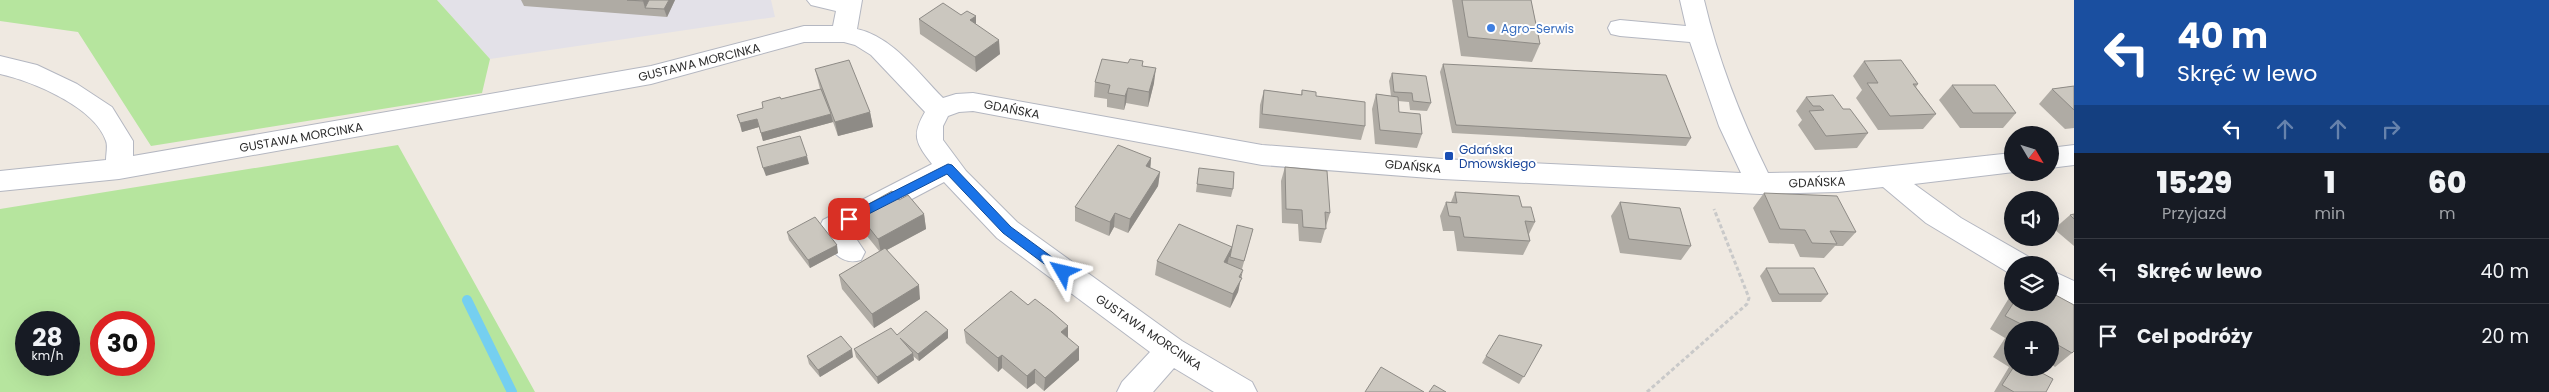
<!DOCTYPE html>
<html lang="pl">
<head>
<meta charset="utf-8">
<style>
  :root { --surface:#171b24; --page:#20242c; --text:#f1f3f6; --muted:#9ea1a6; --line:#363941 }
  body { margin:0; font-family:Poppins,sans-serif; background:var(--page); color:var(--text); height:100vh; display:flex; flex-direction:column; font-size:19px; white-space:nowrap }
  * { box-sizing:border-box; margin:0 }
  p { font-size:16px; color:var(--muted) }
  .icon { flex:none; width:28px; height:28px; fill:none; stroke:currentColor; stroke-width:2; stroke-linecap:round; stroke-linejoin:round }
  .map { position:relative; flex:1; overflow:hidden }
  .details { display:flex; flex-direction:column; background:var(--surface); width:475px }
  .details>* { flex:none }
  .guide { background:#1a4fa0; color:#fff; overflow:hidden }
  .needle { width:32px; rotate:128deg }
  .tools { position:absolute; left:2004px; top:126px; display:grid; gap:10px }
  .tools a { display:grid; place-items:center; width:55px; height:55px; border-radius:50%; background:var(--surface); box-shadow:0 5px 20px #0002; font-size:25px }
  .speed { position:absolute; left:15px; top:311px; display:flex; gap:10px; font-size:25px; font-weight:700; text-align:center }
  .speed>* { display:grid; place-content:center; width:65px; height:65px; border-radius:50%; background:var(--surface); box-shadow:0 5px 20px #0002; line-height:1 }
  .speed small { font-size:12px; font-weight:400 }
  .speed .limit { border:8px solid #d22; background:#fff; color:#111 }
  .pin { position:absolute; display:grid; place-items:center; width:42px; height:42px; color:#fff; margin:-21px; border-radius:10px; box-shadow:0 2px 8px #0006 }
  .me { position:absolute; width:55px; margin:-28px; rotate:307deg; stroke-linejoin:round; filter:drop-shadow(0 0 4px #0008) }
  .turn { display:flex; align-items:center; gap:18px; height:105px; padding:0 20px; font-size:22px }
  .turn .icon { width:65px; height:65px; stroke-width:2.5 }
  .turn b { display:block; font-size:35px; line-height:42px }
  .lanes { display:flex; align-items:center; height:48px; padding:0 20px; background:#0003; justify-content:center; gap:25px; direction:ltr }
  .lanes .off { opacity:.35 }
  .eta { display:flex; justify-content:space-evenly; align-items:center; height:85px; text-align:center }
  .eta b { font-size:30px; font-weight:800; line-height:35px }
  ul { padding:0; list-style:none }
  li { display:flex; align-items:center; gap:15px; height:65px; padding:0 20px; border-top:1px solid var(--line) }
  li div { flex:1 }
  li b { display:block; font-size:19px }
  li em { font-style:normal }
  main { display:flex; flex:1; min-height:0 }
  .map>svg:first-child { display:block }
  .industrial { fill:#e3e1e8 }
  .green { fill:#b6e59e; fill-rule:evenodd }
  .lines { fill:none; stroke-linecap:round; stroke-linejoin:round }
  .stream { stroke:#75cff0; stroke-width:10 }
  .minor-casing { stroke:#b4b7c1; stroke-width:2 }
  .path { stroke:#c9c9c9; stroke-width:3; stroke-dasharray:4 2.5; stroke-linecap:butt }
  .minor { fill:#fff; fill-rule:evenodd }
  .wall { fill:#afaba4 }
  .shaded-wall { fill:#8e8b86 }
  .building { fill:#cbc7bf; stroke:#8e8b86 }
  .route { fill:#1a73e8; stroke:#114b97 }
  .shop-dot { fill:#3f7fe0; stroke:#fff; stroke-width:2 }
  .transit-dot { fill:#1a4fb4; stroke:#fff; stroke-width:2 }
  .labels { text-anchor:middle; dominant-baseline:central; stroke-width:4; stroke-linejoin:round; paint-order:stroke }
  .shop-label { font-size:12px; fill:#366cbe; stroke:#fff; text-anchor:start }
  .street-label { font-size:12px; fill:#2e2e2e; stroke:#fff }
  .transit-label { font-size:12px; fill:#164399; stroke:#fff; text-anchor:start }
</style>
</head>
<body>
<main>
<div class="map">
<svg width="2074" height="392" viewBox="0 0 2074 392">
  <rect width="100%" height="100%" fill="#efe9e1"/>
  <path class="industrial" d="M 437,0 L 771,0 L 775,17 L 490,59 Z"/>
  <g class="green">
    <path d="M 0,0 L 437,0 L 490,59 L 482,93 L 151,146 L 78,32 L 0,21 Z"/>
    <path d="M 398,145 L 535,392 L 0,392 L 0,209 ZM 26,322 L 69,322 L 69,365 L 26,365 ZM 101,322 L 144,322 L 144,365 L 101,365 Z"/>
  </g>
  <g class="lines">
    <path class="stream" d="M 467,300 L 512,392"/>
    <g class="minor-casing">
      <g id="minor">
        <path d="M 807,0 L 862,0 L 857,29 C 893,37 918,73 943,98 L 956,94 L 973,93 L 1262,145 L 1442,159 L 1741,173 L 1719,126 L 1690,42 L 1620,36 L 1611,34 L 1608,28 L 1611,22 L 1620,20 L 1686,26 L 1680,0 L 1704,0 C 1718,60 1741,118 1768,173 L 1838,172 L 2012,153 L 2014,172 L 1914,184 L 1961,218 L 2029,257 L 2033,265 L 2012,265 L 2012,274 L 2009,273 L 1926,223 L 1883,187 L 1838,192 L 1760,194 L 1442,179 L 1262,165 L 973,111 L 959,112 L 948,116 L 943,126 L 943,140 L 966,171 L 1017,222 L 1182,341 L 1252,382 L 1257,392 L 1214,392 L 1174,368 L 1153,392 L 1117,392 L 1122,382 L 1150,352 L 997,238 L 944,182 L 851,231 L 865,252 L 861,260 C 839,267 828,246 819,228 L 823,220 L 932,164 C 916,143 911,136 925,112 L 871,55 L 855,45 L 844,42 L 804,42 L 651,84 L 119,179 L 0,191 L 0,171 L 106,160 C 106,154 108,146 106,141 C 95,107 32,81 0,74 L 0,56 L 37,65 L 77,84 L 112,107 L 133,141 L 133,156 L 651,66 L 804,26 L 833,26 L 836,11 L 811,5 Z"/>
        <path d="M 2074,145 L 2074,165 L 2050,168 L 2050,148 Z"/>
        <path d="M 2050,270 L 2074,281 L 2074,308 L 2050,297 Z"/>
      </g>
    </g>
    <path class="path" d="M 1647,392 L 1747,304 L 1749,298 L 1714,209"/>
    <use href="#minor" class="minor"/>
  </g>
  <g class="wall">
    <path d="M 521,0 L 675,0 L 667,17 L 524,6 Z"/>
    <path d="M 1452,0 L 1531,0 L 1540,44 L 1532,62 L 1461,56 Z"/>
    <path d="M 961,15 L 976,16 L 976,25 L 1000,54 L 976,72 L 920,34 L 919,19 Z"/>
    <path d="M 1143,61 L 1142,66 L 1154,83 L 1148,107 L 1126,103 L 1124,110 L 1107,107 L 1107,99 L 1094,97 L 1095,82 L 1128,63 Z"/>
    <path d="M 1864,61 L 1918,84 L 1916,87 L 1936,114 L 1923,129 L 1878,130 L 1856,98 L 1862,90 L 1853,76 Z"/>
    <path d="M 1443,64 L 1691,138 L 1686,146 L 1452,133 L 1440,72 Z"/>
    <path d="M 815,69 L 870,112 L 873,127 L 838,136 L 833,122 L 763,141 L 759,127 L 742,132 L 737,115 L 763,108 L 781,99 L 820,89 Z"/>
    <path d="M 1392,73 L 1431,103 L 1427,111 L 1410,110 L 1409,102 L 1398,101 L 1399,112 L 1422,134 L 1417,148 L 1375,144 L 1372,109 L 1376,94 L 1391,96 L 1389,81 Z"/>
    <path d="M 1952,85 L 2016,113 L 2003,128 L 1960,128 L 1939,100 Z"/>
    <path d="M 2074,86 L 2074,128 L 2065,129 L 2039,104 L 2052,89 Z"/>
    <path d="M 1264,90 L 1301,95 L 1302,90 L 1316,96 L 1365,126 L 1361,140 L 1259,128 L 1260,105 Z"/>
    <path d="M 1806,97 L 1843,109 L 1868,133 L 1857,148 L 1815,150 L 1798,125 L 1802,120 L 1796,111 Z"/>
    <path d="M 1151,158 L 1150,168 L 1160,172 L 1158,186 L 1128,233 L 1114,227 L 1109,236 L 1075,221 L 1075,207 Z"/>
    <path d="M 1285,167 L 1330,213 L 1321,243 L 1299,241 L 1298,224 L 1282,223 L 1281,181 Z"/>
    <path d="M 1199,168 L 1233,189 L 1231,197 L 1196,192 Z"/>
    <path d="M 1455,192 L 1522,207 L 1535,222 L 1529,234 L 1530,241 L 1523,255 L 1457,251 L 1454,231 L 1443,231 L 1440,216 L 1446,202 L 1451,202 Z"/>
    <path d="M 1764,193 L 1856,232 L 1843,246 L 1835,246 L 1824,258 L 1800,257 L 1794,244 L 1769,243 L 1753,208 Z"/>
    <path d="M 899,200 L 924,214 L 926,229 L 887,250 L 920,299 L 874,328 L 842,289 L 839,275 L 880,252 L 858,225 L 856,211 Z"/>
    <path d="M 1620,202 L 1691,246 L 1681,260 L 1620,253 L 1611,216 Z"/>
    <path d="M 2074,214 L 2074,246 L 2054,229 L 2070,215 Z"/>
    <path d="M 1253,229 L 1242,269 L 1238,292 L 1230,308 L 1155,275 L 1157,261 L 1232,247 Z"/>
    <path d="M 787,232 L 838,253 L 810,268 L 789,240 Z"/>
    <path d="M 1766,268 L 1828,294 L 1821,302 L 1772,302 L 1760,276 Z"/>
    <path d="M 2012,293 L 2012,302 L 2050,302 L 2072,353 L 2055,367 L 2050,363 L 2050,330 L 2012,330 L 2012,368 L 2044,368 L 2039,371 L 2046,392 L 1994,392 L 2009,367 L 1993,357 L 2005,338 L 1990,329 Z"/>
    <path d="M 964,330 L 1068,338 L 1079,360 L 1044,391 L 1035,383 L 1027,389 L 1002,368 L 998,372 L 966,343 Z"/>
    <path d="M 897,335 L 948,338 L 919,361 L 913,356 L 914,360 L 878,384 L 856,357 L 854,349 Z"/>
    <path d="M 1542,345 L 1519,384 L 1482,363 L 1486,356 Z"/>
    <path d="M 807,356 L 853,357 L 820,377 L 809,364 Z"/>
  </g>
  <g class="shaded-wall">
    <path d="M 643,0 L 656,0 L 645,8 L 643,1 Z"/>
    <path d="M 669,0 L 675,0 L 667,17 L 664,9 Z"/>
    <path d="M 976,16 L 976,31 L 970,20 Z"/>
    <path d="M 999,40 L 1000,54 L 976,72 L 975,57 Z"/>
    <path d="M 1156,68 L 1154,83 L 1148,107 L 1149,92 Z"/>
    <path d="M 1128,88 L 1126,103 L 1124,110 L 1125,96 Z"/>
    <path d="M 870,112 L 873,127 L 838,136 L 835,122 Z"/>
    <path d="M 831,114 L 833,122 L 763,141 L 761,133 Z"/>
    <path d="M 757,119 L 759,127 L 742,132 L 740,123 Z"/>
    <path d="M 807,156 L 809,164 L 766,176 L 763,168 Z"/>
    <path d="M 1151,158 L 1150,173 L 1146,166 Z"/>
    <path d="M 1160,172 L 1158,186 L 1128,233 L 1130,219 Z"/>
    <path d="M 1115,213 L 1114,227 L 1109,236 L 1110,222 Z"/>
    <path d="M 924,214 L 926,229 L 881,253 L 878,239 Z"/>
    <path d="M 837,245 L 838,253 L 810,268 L 808,260 Z"/>
    <path d="M 1232,247 L 1230,257 L 1229,257 L 1227,265 L 1224,262 Z"/>
    <path d="M 1243,270 L 1238,292 L 1230,308 L 1233,294 Z"/>
    <path d="M 919,285 L 920,299 L 874,328 L 872,314 Z"/>
    <path d="M 1068,326 L 1068,339 L 1061,332 Z"/>
    <path d="M 948,330 L 948,338 L 919,361 L 918,354 Z"/>
    <path d="M 1079,347 L 1079,360 L 1044,391 L 1045,378 Z"/>
    <path d="M 852,349 L 853,357 L 820,377 L 818,370 Z"/>
    <path d="M 913,353 L 914,360 L 878,384 L 877,377 Z"/>
    <path d="M 1002,355 L 1002,368 L 998,372 L 998,358 Z"/>
    <path d="M 1035,369 L 1035,383 L 1027,389 L 1027,376 Z"/>
  </g>
  <g class="building">
    <path d="M 627,0 L 643,0 L 643,1 Z"/>
    <path d="M 649,0 L 669,0 L 664,9 L 645,8 Z"/>
    <path d="M 1462,0 L 1531,0 L 1540,44 L 1468,37 Z"/>
    <path d="M 943,3 L 961,15 L 967,11 L 976,16 L 970,20 L 999,40 L 975,57 L 919,19 Z"/>
    <path d="M 1102,59 L 1128,63 L 1130,59 L 1143,61 L 1142,66 L 1156,68 L 1149,92 L 1128,88 L 1125,96 L 1108,93 L 1110,85 L 1095,82 Z"/>
    <path d="M 849,60 L 870,112 L 835,122 L 815,69 Z"/>
    <path d="M 1901,60 L 1918,84 L 1913,84 L 1936,114 L 1890,116 L 1867,83 L 1878,83 L 1864,61 Z"/>
    <path d="M 1443,64 L 1666,75 L 1691,138 L 1456,125 Z"/>
    <path d="M 1392,73 L 1426,76 L 1431,103 L 1413,101 L 1412,93 L 1394,92 Z"/>
    <path d="M 1952,85 L 1995,85 L 2016,113 L 1973,113 Z"/>
    <path d="M 2074,86 L 2074,110 L 2052,89 Z"/>
    <path d="M 821,89 L 831,114 L 761,133 L 757,119 L 740,123 L 737,115 L 763,108 L 762,102 L 780,97 L 781,99 Z"/>
    <path d="M 1264,90 L 1302,95 L 1302,90 L 1316,92 L 1316,96 L 1365,102 L 1365,126 L 1262,114 Z"/>
    <path d="M 1376,94 L 1398,97 L 1399,112 L 1420,114 L 1422,134 L 1380,130 Z"/>
    <path d="M 1833,95 L 1843,109 L 1850,109 L 1868,133 L 1826,136 L 1809,111 L 1824,110 L 1820,106 L 1813,106 L 1806,97 Z"/>
    <path d="M 800,136 L 807,156 L 763,168 L 757,147 Z"/>
    <path d="M 1118,145 L 1151,158 L 1146,166 L 1160,172 L 1130,219 L 1115,213 L 1110,222 L 1075,207 Z"/>
    <path d="M 1285,167 L 1327,171 L 1330,213 L 1325,212 L 1326,229 L 1303,227 L 1302,210 L 1286,209 Z"/>
    <path d="M 1199,168 L 1234,172 L 1233,189 L 1197,184 Z"/>
    <path d="M 892,191 L 899,200 L 908,195 L 924,214 L 878,239 L 856,211 Z"/>
    <path d="M 1455,192 L 1519,196 L 1522,207 L 1531,207 L 1535,222 L 1525,221 L 1530,241 L 1464,237 L 1460,217 L 1449,216 L 1446,202 L 1457,203 Z"/>
    <path d="M 1764,193 L 1837,196 L 1856,232 L 1830,231 L 1837,244 L 1812,243 L 1805,230 L 1780,229 Z"/>
    <path d="M 1620,202 L 1680,208 L 1691,246 L 1629,239 Z"/>
    <path d="M 2074,214 L 2074,219 L 2070,215 Z"/>
    <path d="M 815,217 L 837,245 L 808,260 L 787,232 Z"/>
    <path d="M 1179,224 L 1232,247 L 1224,262 L 1243,270 L 1239,277 L 1242,278 L 1233,294 L 1157,261 Z"/>
    <path d="M 1237,225 L 1253,229 L 1244,261 L 1230,257 L 1232,247 Z"/>
    <path d="M 885,248 L 919,285 L 872,314 L 839,275 Z"/>
    <path d="M 1766,268 L 1814,268 L 1828,294 L 1779,294 Z"/>
    <path d="M 1011,291 L 1028,305 L 1035,299 L 1052,312 L 1068,326 L 1061,332 L 1079,347 L 1045,378 L 1035,369 L 1027,376 L 1002,355 L 998,358 L 964,330 Z"/>
    <path d="M 2050,292 L 2074,305 L 2074,351 L 2072,353 L 2058,345 L 2050,359 L 2050,330 L 2017,330 L 2021,324 L 2005,316 L 2014,302 L 2050,302 Z"/>
    <path d="M 926,311 L 948,330 L 918,354 L 900,338 L 913,353 L 877,377 L 854,349 L 891,328 L 897,335 Z"/>
    <path d="M 1499,335 L 1542,345 L 1524,377 L 1486,356 Z"/>
    <path d="M 841,336 L 852,349 L 818,370 L 807,356 Z"/>
    <path d="M 2012,338 L 2012,346 L 2009,344 Z"/>
    <path d="M 1381,367 L 1424,392 L 1365,392 Z"/>
    <path d="M 2013,368 L 2033,368 L 2053,379 L 2046,392 L 2014,392 L 2002,385 Z"/>
    <path d="M 1434,385 L 1446,392 L 1429,392 Z"/>
  </g>
  <path class="route" d="M 948,164 L 952,165 L 1011,227 L 1067,268 L 1067,275 L 1059,275 L 1003,233 L 947,174 L 853,222 L 845,222 L 845,216 Z"/>
  <circle class="shop-dot" cx="1491" cy="28" r="5"/>
  <rect class="transit-dot" x="1444" y="151" width="10" height="10" rx="2.5"/>
  <g class="labels">
    <g class="shop-label">
      <text x="1501" y="28">Agro-Serwis</text>
    </g>
    <g class="street-label">
      <text transform="translate(699 62) rotate(-14)">GUSTAWA MORCINKA</text>
      <text transform="translate(1012 109) rotate(11)">GDAŃSKA</text>
      <text transform="translate(301 137) rotate(-10)">GUSTAWA MORCINKA</text>
      <text transform="translate(1413 166) rotate(5)">GDAŃSKA</text>
      <text transform="translate(1817 182) rotate(-2)">GDAŃSKA</text>
      <text transform="translate(1149 332) rotate(34)">GUSTAWA MORCINKA</text>
    </g>
    <g class="transit-label">
      <text x="1459" y="149">Gdańska<tspan x="1459" dy="14">Dmowskiego</tspan></text>
    </g>
  </g>
</svg>
<div class="tools">
<a><svg class="needle" viewBox="-14 -14 28 28"><path d="M0-13l5 13h-10z" fill="#e53935"/><path d="M0 13l5-13h-10z" fill="#9ea1a6"/></svg></a>
<a><svg class="icon" aria-label="sound" viewBox="0 0 24 24"><path d="M4 9h4l5-4v14l-5-4H4zM17 9q2 3 0 6"/></svg></a>
<a><svg class="icon" aria-label="layers" viewBox="0 0 24 24"><path d="M12 4l9 5-9 5-9-5zM3 14l9 5 9-5"/></svg></a>
<a>+</a>
</div>
<div class="speed"><div>28<small>km/h</small></div><div class="limit">30</div></div>
<div class="pin" style="left:849px;top:219px;background:#d93025"><svg class="icon" aria-label="arrive" viewBox="0 0 24 24"><path d="M6 21V4h12l-3 4 3 4H6"/></svg></div>
<svg class="me" style="left:1063px;top:272px" viewBox="-20 -20 40 40"><path d="M0-17L14 15 0 8-14 15z" fill="#1a73e8" stroke="#fff" stroke-width="4"/></svg>
</div>
<section class="details">
<div class="guide">
<div class="turn"><svg class="icon" aria-label="left" viewBox="0 0 24 24"><path d="M17 20v-9H6M10 6l-5 5 5 5"/></svg><div><b>40 m</b>Skręć w lewo</div></div>
<div class="lanes"><svg class="icon" aria-label="left" viewBox="0 0 24 24"><path d="M17 20v-9H6M10 6l-5 5 5 5"/></svg><svg class="icon off" aria-label="ahead" viewBox="0 0 24 24"><path d="M12 20V5M6 11l6-6 6 6"/></svg><svg class="icon off" aria-label="ahead" viewBox="0 0 24 24"><path d="M12 20V5M6 11l6-6 6 6"/></svg><svg class="icon off" aria-label="right" viewBox="0 0 24 24"><path d="M7 20v-9h11M14 6l5 5-5 5"/></svg></div>
</div>
<div class="eta">
<div><b>15:29</b><p>Przyjazd</p></div>
<div><b>1</b><p>min</p></div>
<div><b>60</b><p>m</p></div>
</div>
<ul>
<li><svg class="icon" aria-label="left" viewBox="0 0 24 24"><path d="M17 20v-9H6M10 6l-5 5 5 5"/></svg><div><b>Skręć w lewo</b></div><em>40 m</em></li>
<li><svg class="icon" aria-label="arrive" viewBox="0 0 24 24"><path d="M6 21V4h12l-3 4 3 4H6"/></svg><div><b>Cel podróży</b></div><em>20 m</em></li>
</ul>
</section>
</main>
</body>
</html>
